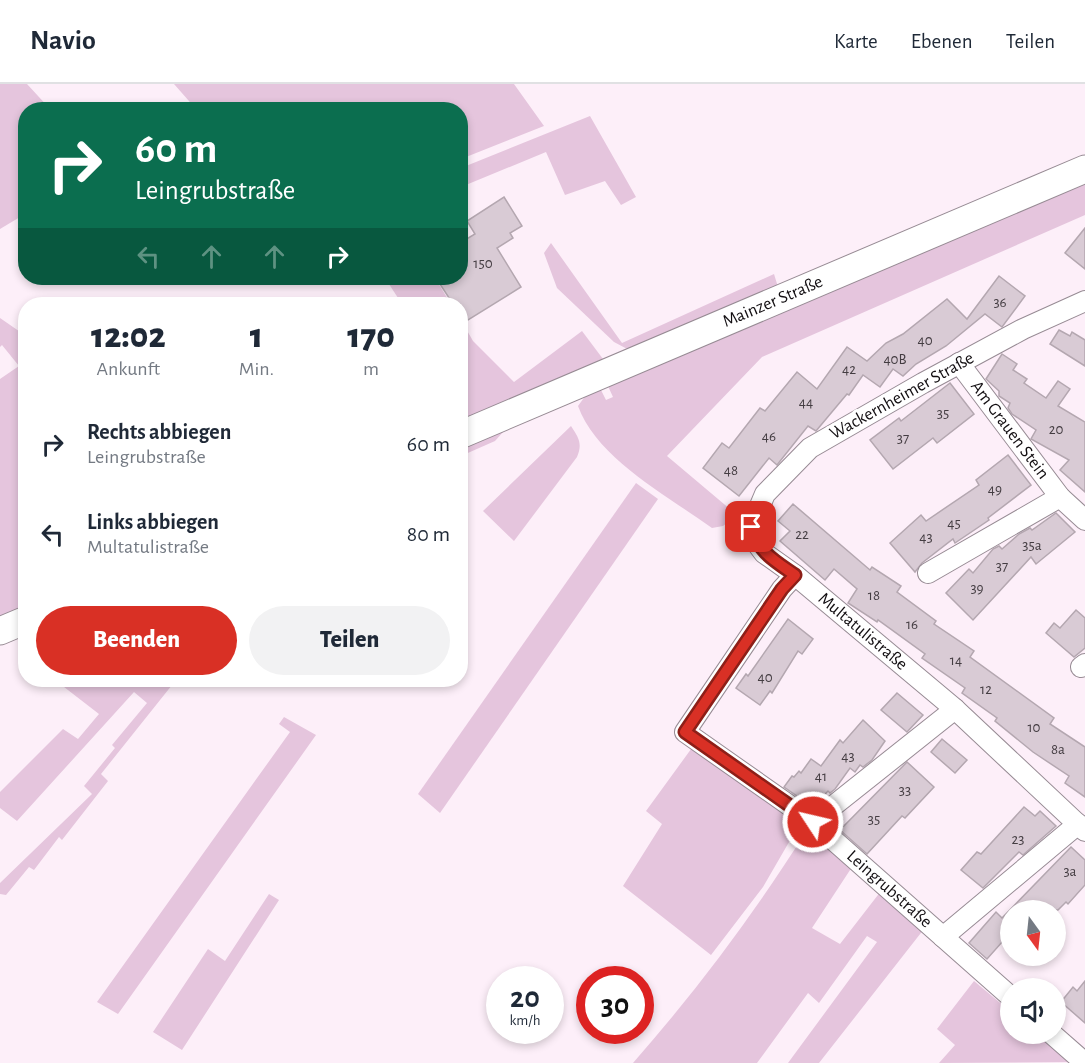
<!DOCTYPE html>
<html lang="de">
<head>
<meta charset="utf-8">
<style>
  :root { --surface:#fff; --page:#f2f2f3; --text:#1f2937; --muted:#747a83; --line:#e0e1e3; --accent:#d93025 }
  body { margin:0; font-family:"Alegreya Sans",sans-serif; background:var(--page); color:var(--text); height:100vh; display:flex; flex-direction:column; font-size:22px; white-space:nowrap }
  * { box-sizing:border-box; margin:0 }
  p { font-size:20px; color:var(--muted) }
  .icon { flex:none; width:33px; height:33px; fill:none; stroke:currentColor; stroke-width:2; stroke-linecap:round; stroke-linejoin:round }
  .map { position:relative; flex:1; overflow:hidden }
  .side { position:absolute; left:18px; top:213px; width:450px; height:390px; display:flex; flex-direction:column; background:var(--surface); border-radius:24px; box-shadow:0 3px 9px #0003 }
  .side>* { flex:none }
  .banner { position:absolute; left:18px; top:18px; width:450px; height:183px; border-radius:24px; box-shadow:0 3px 9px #0003; background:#0b6e4f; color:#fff; overflow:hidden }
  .needle { width:39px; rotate:165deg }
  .fabs { position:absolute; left:1000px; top:816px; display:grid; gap:12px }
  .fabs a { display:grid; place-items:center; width:66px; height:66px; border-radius:50%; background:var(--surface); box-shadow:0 3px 9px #0003; font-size:30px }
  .speed { position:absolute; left:486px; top:882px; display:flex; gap:12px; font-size:30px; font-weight:700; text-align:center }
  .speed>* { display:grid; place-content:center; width:78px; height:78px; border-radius:50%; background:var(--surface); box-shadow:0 3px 9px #0003; line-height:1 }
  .speed small { font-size:15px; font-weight:400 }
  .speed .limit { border:9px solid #d22; background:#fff; color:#111 }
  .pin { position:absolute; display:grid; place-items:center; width:51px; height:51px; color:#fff; margin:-26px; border-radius:12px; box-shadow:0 3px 9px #0006 }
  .me { position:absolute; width:66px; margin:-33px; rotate:305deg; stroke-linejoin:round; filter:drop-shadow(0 0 4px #0008) }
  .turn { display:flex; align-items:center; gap:21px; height:126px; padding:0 18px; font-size:27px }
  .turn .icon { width:78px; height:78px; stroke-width:2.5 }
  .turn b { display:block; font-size:42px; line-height:51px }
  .lanes { display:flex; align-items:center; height:57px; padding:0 18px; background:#0003; justify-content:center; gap:30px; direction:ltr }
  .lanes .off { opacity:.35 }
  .eta { display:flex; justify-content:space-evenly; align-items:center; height:102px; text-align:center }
  .eta b { font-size:36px; font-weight:800; line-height:42px }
  .cta { display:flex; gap:12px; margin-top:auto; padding:12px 18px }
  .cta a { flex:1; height:69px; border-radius:36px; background:var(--accent); color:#fff; font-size:24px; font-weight:800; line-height:69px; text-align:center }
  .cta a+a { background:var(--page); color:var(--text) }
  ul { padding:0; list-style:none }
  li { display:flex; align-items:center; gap:18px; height:90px; padding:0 18px }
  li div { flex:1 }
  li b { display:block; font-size:22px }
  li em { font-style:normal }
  header { display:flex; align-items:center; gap:36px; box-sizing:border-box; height:84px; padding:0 30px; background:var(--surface); border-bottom:2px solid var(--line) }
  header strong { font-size:28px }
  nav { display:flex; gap:33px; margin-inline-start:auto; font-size:21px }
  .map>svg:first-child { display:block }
  .green { fill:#e5c5dd }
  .building { fill:#d9cbd5; stroke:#b4a7b0; stroke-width:1.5 }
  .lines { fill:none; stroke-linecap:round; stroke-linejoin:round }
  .street-casing { stroke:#978b94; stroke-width:22 }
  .secondary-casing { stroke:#978b94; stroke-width:29 }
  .street { stroke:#fff; stroke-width:20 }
  .secondary { stroke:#fff; stroke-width:27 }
  .route-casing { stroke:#8d1f18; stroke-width:15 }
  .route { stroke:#d93025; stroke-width:10 }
  .labels { text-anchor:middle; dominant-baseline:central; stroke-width:6; stroke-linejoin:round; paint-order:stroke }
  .number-label { font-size:15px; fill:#443d42 }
  .street-label { font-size:18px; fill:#120e11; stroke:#fff }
</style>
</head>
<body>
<header>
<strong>Navio</strong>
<nav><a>Karte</a><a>Ebenen</a><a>Teilen</a></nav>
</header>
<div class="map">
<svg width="1085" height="979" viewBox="0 0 1085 979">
  <rect width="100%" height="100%" fill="#fdeff9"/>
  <g class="green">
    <path d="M 0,0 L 27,0 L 50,25 L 26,26 L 25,130 L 0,145 Z"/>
    <path d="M 174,0 L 514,0 L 544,42 L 461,75 L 460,26 L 196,25 Z"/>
    <path d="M 590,32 L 636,113 L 621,121 L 605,97 L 565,111 L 546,68 L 461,103 L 461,84 Z"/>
    <path d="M 1085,99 L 1085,131 L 762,273 L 667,372 L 737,431 L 723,442 L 712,444 C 668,412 597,375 578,322 L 586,311 L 600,304 L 606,316 L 613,313 L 607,300 Z"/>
    <path d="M 551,159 L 622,259 L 774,190 L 778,203 L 631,267 L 614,258 L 557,204 L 544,169 Z"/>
    <path d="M 385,194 L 435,194 L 451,220 L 402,220 Z"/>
    <path d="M 0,234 L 26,252 L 25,523 L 0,533 L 0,295 L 19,282 L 2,261 L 0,263 Z"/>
    <path d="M 461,236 L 473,257 L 514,298 L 582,247 L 603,275 L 600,280 L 461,338 L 461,328 L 465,326 L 461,318 Z"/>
    <path d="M 511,339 L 495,357 L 461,372 L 461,360 Z"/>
    <path d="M 571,342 C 578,353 583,359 577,373 L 514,457 L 483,427 Z"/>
    <path d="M 636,399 L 658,415 L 440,729 L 418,710 Z"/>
    <path d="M 55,596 L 176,596 L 101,690 L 108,697 L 62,756 L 59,753 L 34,786 L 29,783 L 6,811 L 0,810 L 0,799 L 92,710 L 84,702 L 115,664 L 112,661 L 147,619 L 134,608 L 17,737 L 0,724 L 0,708 L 63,645 L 78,655 L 99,630 Z"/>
    <path d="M 284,633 L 316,651 L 118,930 L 97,918 L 290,648 L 279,640 Z"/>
    <path d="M 694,661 L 799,737 L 796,746 L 763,803 L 711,871 L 623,802 L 662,740 L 646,727 Z"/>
    <path d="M 805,749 L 816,749 L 852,783 L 812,844 L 840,860 L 881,807 L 924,845 L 819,979 L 788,979 L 877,858 L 867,852 L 819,919 L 808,909 L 757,979 L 633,979 C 697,906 754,830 805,749 Z"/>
    <path d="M 269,810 L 279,816 L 182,966 L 153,948 L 208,865 L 225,877 Z"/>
    <path d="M 974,897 L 1011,928 L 1011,950 L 1037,950 L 1071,978 L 939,979 L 955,961 L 937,945 Z"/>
  </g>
  <g class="building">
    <path d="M 504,113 L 522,142 L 510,149 L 513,154 L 497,164 L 521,203 L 460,241 L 460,220 L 453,220 L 436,194 L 460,194 L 460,159 L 475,150 L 467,137 Z"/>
    <path d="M 1085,144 L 1085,185 L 1065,169 Z"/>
    <path d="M 999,192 L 1025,212 L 1002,243 L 985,230 L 946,262 L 916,280 L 903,292 L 893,285 L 880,303 L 863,291 L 849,311 L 847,310 L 816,347 L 808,342 L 777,381 L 769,374 L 739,412 L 703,384 L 722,359 L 729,364 L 760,324 L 765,327 L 797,288 L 817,305 L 847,263 L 867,277 L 886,259 L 903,250 L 947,215 L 967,235 Z"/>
    <path d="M 1059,246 L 1070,252 L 1072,248 L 1085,256 L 1085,282 L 1050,260 Z"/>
    <path d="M 1002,270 L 1017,280 L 1013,286 L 1027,295 L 1024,299 L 1046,314 L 1058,297 L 1070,305 L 1058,322 L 1085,338 L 1085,408 L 1060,386 L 1069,376 L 1031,355 L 1036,346 L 1012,330 L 1008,324 L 1010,319 L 999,312 L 999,307 L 986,295 Z"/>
    <path d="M 950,299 L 974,330 L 937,359 L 933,354 L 893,385 L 870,356 L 899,334 L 901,337 Z"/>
    <path d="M 1008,371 L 1031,401 L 988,434 L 989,436 L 955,459 L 953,455 L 922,479 L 915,488 L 890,459 L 921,431 L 926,437 L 979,401 L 976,396 Z"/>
    <path d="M 793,420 L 870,486 L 872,483 L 901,502 L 897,508 L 936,537 L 934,540 L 974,567 L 970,573 L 1054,634 L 1050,640 L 1085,663 L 1085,713 L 1065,699 L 1069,692 L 1033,668 L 995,637 L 997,634 L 962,609 L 965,604 L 922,574 L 925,570 L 878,536 L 877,538 L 848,519 L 857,505 L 834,485 L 825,496 L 780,457 L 790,447 L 778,437 Z"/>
    <path d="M 1056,429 L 1075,448 L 1036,480 L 1031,473 L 973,536 L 946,509 L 969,485 L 973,489 L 993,465 L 999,462 L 1002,465 L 1019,450 L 1030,444 L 1032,446 Z"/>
    <path d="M 1076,526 L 1085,534 L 1085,564 L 1074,573 L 1046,549 L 1054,539 L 1060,544 Z"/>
    <path d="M 788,535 L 813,555 L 802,570 L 798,567 L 772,609 L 770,607 L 760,621 L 736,604 L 746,590 L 748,592 Z"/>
    <path d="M 897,609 L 923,631 L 907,648 L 881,626 Z"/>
    <path d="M 863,636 L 885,657 L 872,676 L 863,683 L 860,681 L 855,688 L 850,684 L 835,705 L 830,709 L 828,707 L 813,723 L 784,703 L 792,692 L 794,693 L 799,687 L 801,689 L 811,675 L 821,682 L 840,656 L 843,659 Z"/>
    <path d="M 942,655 L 967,676 L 955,689 L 931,668 Z"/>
    <path d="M 907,678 L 934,703 L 905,734 L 902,732 L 867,770 L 840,746 Z"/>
    <path d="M 1024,723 L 1035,732 L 1040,727 L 1056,742 L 1023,771 L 1019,768 L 983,804 L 961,786 L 977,768 L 981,770 Z"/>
    <path d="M 1071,763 L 1085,776 L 1085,801 L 1068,820 L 1066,818 L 1058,826 L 1011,826 L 1011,848 L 987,875 L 969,859 L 996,828 L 1002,834 Z"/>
    <path d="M 1085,897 L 1085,939 L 1061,918 L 1073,903 L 1077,907 Z"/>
  </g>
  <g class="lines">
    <g class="street-casing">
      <g id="street">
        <path id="s1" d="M 1085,217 L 1023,245 L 923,299 L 810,364 L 765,410 L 751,443 L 755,457 L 764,469 L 795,491 L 955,625 L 1085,747"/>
        <path id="s2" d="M 959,279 L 1060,413 L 1085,436"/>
        <path d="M 928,489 L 1060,413"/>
        <path id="s3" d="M 795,491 L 782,505 L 685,648 L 813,738 L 1011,913"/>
        <path d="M 1081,583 L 1085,580"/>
        <path d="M 813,738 L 955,625"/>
        <path d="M 943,853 L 1078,740"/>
        <path d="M 1052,950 L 1085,979"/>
      </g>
    </g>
    <g class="secondary-casing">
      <g id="secondary">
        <path id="s4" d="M 460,351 L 1085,85"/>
        <path d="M 0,547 L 26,536"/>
      </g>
    </g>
    <use href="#street" class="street"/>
    <use href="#secondary" class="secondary"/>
  </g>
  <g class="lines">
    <g class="route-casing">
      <path id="route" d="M 751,443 C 758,468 775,477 795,491 L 782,505 L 685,648 L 813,738"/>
    </g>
    <use href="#route" class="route"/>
  </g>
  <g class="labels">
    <g class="number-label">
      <text x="483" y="179">150</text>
      <text x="1000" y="218">36</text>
      <text x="925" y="256">40</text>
      <text x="895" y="275">40B</text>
      <text x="849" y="285">42</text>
      <text x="806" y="318">44</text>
      <text x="943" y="329">35</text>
      <text x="1056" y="345">20</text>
      <text x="769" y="352">46</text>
      <text x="903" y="354">37</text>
      <text x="731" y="386">48</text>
      <text x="995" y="405">49</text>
      <text x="954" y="439">45</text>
      <text x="802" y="450">22</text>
      <text x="926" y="453">43</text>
      <text x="1032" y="461">35a</text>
      <text x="1002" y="482">37</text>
      <text x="977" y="504">39</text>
      <text x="874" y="511">18</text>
      <text x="912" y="540">16</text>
      <text x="956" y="576">14</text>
      <text x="765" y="593">40</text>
      <text x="986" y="605">12</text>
      <text x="1034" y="643">10</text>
      <text x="1058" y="665">8a</text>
      <text x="848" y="672">43</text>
      <text x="821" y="692">41</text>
      <text x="905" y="706">33</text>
      <text x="874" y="735">35</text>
      <text x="1018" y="755">23</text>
      <text x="1070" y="787">3a</text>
    </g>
    <g class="street-label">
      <text stroke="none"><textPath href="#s4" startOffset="340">Mainzer Straße</textPath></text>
      <text transform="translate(902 312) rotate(-29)">Wackernheimer Straße</text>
      <text stroke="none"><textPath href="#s2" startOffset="84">Am Grauen Stein</textPath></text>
      <text stroke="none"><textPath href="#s1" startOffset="568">Multatulistraße</textPath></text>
      <text stroke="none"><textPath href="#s3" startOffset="450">Leingrubstraße</textPath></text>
    </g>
  </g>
</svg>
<div class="fabs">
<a><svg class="needle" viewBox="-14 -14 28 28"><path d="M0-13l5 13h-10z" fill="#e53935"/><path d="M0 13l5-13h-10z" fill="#747a83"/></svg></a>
<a><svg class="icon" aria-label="sound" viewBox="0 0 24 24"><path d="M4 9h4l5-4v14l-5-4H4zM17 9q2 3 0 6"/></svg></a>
</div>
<div class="speed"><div>20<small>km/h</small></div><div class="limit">30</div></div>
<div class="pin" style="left:751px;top:443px;background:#d93025"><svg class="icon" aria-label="arrive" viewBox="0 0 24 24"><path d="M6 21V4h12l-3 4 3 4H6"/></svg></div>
<svg class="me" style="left:813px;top:738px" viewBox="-20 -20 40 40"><circle r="17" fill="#d93025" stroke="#fff" stroke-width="3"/><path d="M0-11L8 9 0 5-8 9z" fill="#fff"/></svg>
<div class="banner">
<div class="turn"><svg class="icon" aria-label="right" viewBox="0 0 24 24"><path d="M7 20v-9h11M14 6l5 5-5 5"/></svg><div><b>60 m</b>Leingrubstraße</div></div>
<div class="lanes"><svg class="icon off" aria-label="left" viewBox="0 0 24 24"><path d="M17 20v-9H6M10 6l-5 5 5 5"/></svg><svg class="icon off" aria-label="ahead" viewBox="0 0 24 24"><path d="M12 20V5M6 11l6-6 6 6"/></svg><svg class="icon off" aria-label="ahead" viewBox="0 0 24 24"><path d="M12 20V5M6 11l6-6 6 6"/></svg><svg class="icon" aria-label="right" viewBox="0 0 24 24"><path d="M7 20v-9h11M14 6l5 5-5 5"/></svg></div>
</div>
<section class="side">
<div class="eta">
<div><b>12:02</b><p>Ankunft</p></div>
<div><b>1</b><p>Min.</p></div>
<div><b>170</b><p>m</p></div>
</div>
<ul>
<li><svg class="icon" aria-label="right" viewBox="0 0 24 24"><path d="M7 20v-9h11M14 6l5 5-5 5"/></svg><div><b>Rechts abbiegen</b><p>Leingrubstraße</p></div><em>60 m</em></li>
<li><svg class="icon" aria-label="left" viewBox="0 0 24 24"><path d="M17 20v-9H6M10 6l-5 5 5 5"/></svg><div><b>Links abbiegen</b><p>Multatulistraße</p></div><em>80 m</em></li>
</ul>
<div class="cta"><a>Beenden</a><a>Teilen</a></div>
</section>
</div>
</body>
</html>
